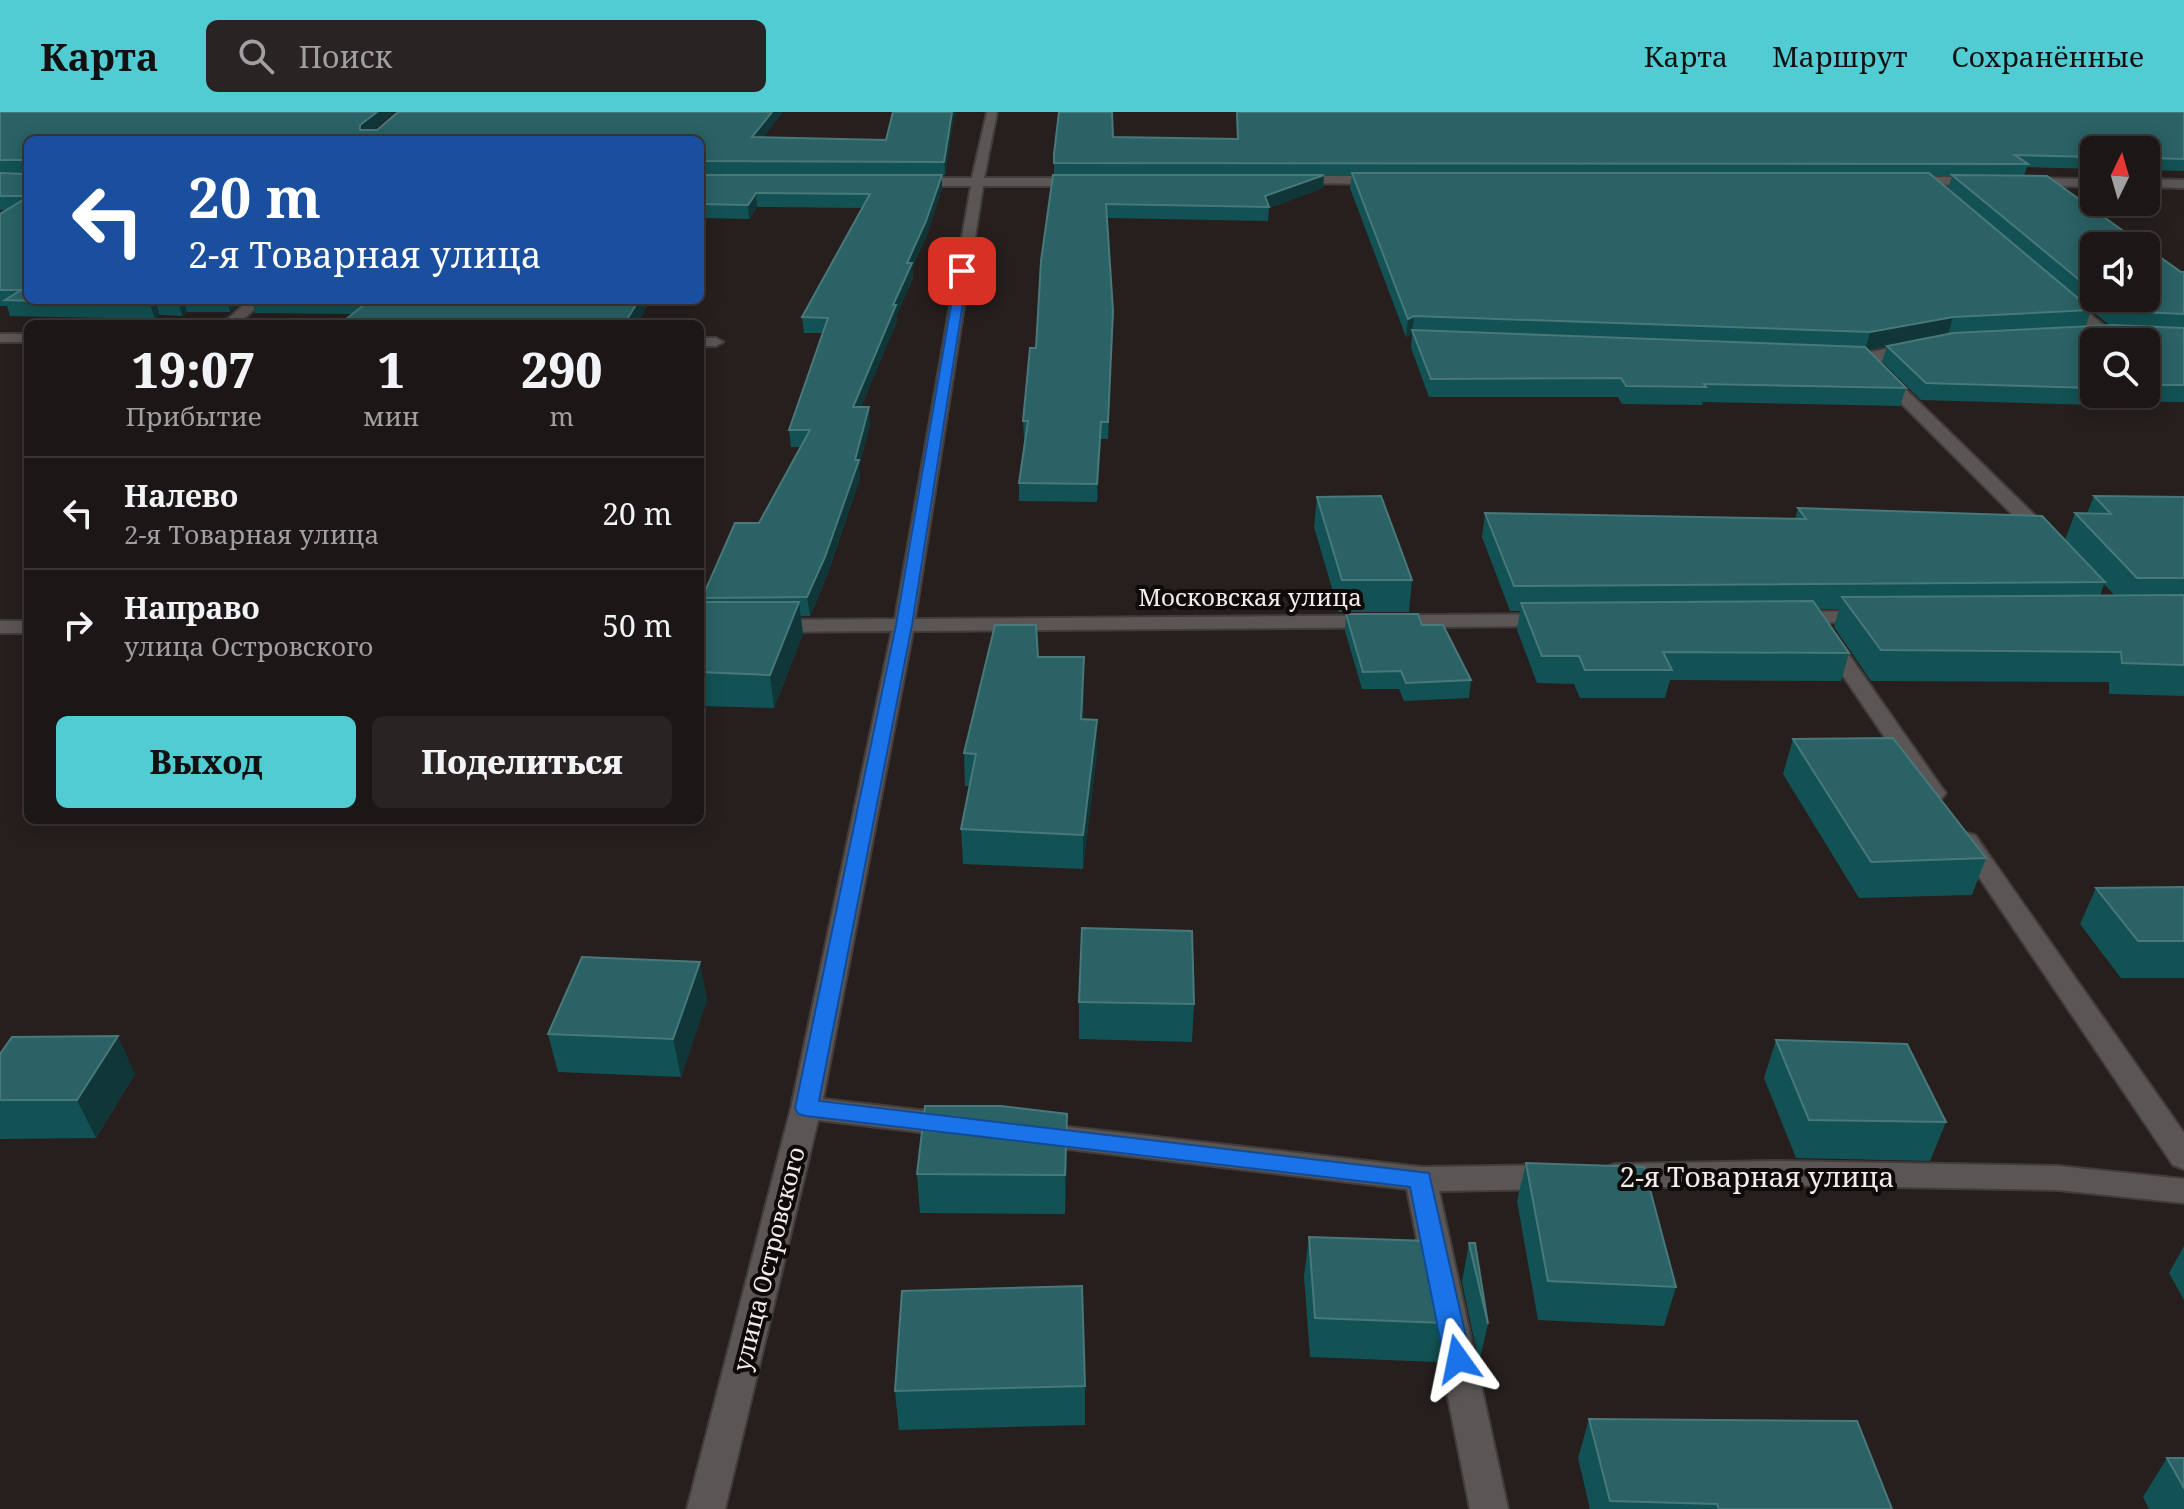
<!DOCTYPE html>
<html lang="ru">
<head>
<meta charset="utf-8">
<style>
  :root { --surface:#1c1716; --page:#292423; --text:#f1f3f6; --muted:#a09fa1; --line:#3a3635; --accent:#51ccd2 }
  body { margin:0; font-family:"Noto Serif",serif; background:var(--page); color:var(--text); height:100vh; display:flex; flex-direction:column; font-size:30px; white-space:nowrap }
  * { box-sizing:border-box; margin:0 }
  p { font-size:26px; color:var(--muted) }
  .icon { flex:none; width:44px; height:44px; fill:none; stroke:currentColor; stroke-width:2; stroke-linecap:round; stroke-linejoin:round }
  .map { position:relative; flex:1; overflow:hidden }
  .side { position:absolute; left:24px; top:208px; width:680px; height:504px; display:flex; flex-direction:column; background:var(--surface); border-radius:12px; box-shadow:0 4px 20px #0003,0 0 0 2px var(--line) }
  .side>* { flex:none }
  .hud { position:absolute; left:24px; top:24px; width:680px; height:168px; border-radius:12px; box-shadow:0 4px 20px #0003,0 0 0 2px var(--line); background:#1a4fa0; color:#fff; overflow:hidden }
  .needle { width:52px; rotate:5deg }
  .buttons { position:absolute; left:2080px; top:24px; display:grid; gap:16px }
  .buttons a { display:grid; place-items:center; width:80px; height:80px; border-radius:12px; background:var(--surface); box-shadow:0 4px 20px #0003,0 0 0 2px var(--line); font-size:40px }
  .pin { position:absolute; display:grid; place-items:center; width:68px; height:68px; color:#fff; margin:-34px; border-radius:16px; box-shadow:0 4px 12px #0006 }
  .me { position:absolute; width:88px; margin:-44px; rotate:348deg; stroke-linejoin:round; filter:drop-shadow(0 0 6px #0008) }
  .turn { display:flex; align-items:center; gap:28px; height:168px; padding:0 32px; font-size:36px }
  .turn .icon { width:104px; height:104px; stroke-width:2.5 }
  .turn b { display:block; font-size:56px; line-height:68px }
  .eta { display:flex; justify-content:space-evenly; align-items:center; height:136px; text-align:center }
  .eta b { font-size:48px; font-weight:800; line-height:56px }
  .cta { display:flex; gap:16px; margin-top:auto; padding:16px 32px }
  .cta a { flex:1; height:92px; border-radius:12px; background:var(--accent); color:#111; font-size:32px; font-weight:800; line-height:92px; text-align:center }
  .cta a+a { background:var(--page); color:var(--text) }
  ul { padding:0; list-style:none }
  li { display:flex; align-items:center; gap:24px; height:112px; padding:0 32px; border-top:2px solid var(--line) }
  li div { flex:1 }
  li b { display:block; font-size:30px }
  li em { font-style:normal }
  header { display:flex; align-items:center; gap:48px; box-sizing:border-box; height:112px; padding:0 40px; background:var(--accent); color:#111 }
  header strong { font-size:38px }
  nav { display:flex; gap:44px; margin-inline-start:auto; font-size:28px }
  .search { width:560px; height:72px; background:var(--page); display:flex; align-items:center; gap:20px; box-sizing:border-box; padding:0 28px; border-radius:12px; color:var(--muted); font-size:30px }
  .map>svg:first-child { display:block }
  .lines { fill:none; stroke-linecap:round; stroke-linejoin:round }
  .street-casing { stroke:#423c3b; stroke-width:4 }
  .street { fill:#5a5655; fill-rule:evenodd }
  .wall { fill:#125254; fill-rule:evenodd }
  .shaded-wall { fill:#103638 }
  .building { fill:#2a6265; stroke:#49787a; stroke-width:2 }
  .route { fill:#1a73e8; stroke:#114b97; stroke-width:2 }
  .labels { text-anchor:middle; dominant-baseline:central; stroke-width:8; stroke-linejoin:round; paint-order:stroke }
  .street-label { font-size:24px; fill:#f1eceb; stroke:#0d0a09 }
  .near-street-label { font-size:28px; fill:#f1eceb; stroke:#0d0a09 }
</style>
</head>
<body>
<header>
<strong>Карта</strong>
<div class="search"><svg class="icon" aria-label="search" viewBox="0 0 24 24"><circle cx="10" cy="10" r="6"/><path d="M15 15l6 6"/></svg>Поиск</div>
<nav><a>Карта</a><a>Маршрут</a><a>Сохранённые</a></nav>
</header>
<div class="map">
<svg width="2184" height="1397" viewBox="0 0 2184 1397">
  <rect width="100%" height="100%" fill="#261f1e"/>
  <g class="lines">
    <g class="street-casing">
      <g id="street">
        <path d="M 987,0 L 997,0 L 984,66 L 1082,66 L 1088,70 L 1082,74 L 983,74 L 915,507 L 1550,502 L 1560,508 L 1550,514 L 913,519 L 823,987 L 954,1002 L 965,1005 L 969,1013 L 965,1021 L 954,1024 L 818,1008 L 725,1397 L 687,1397 L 791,996 L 892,519 L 770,520 L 760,514 L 770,508 L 895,507 L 971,74 L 910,74 L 904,70 L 910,66 L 972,66 Z"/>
        <path d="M 1290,64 L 1382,64 L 1388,68 L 1382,72 L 1286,71 L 1284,68 Z"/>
        <path d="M 1906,65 L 1982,65 L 1988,69 L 1982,73 L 1902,72 L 1900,69 Z"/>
        <path d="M 2022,66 L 2094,67 L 2094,75 L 2018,73 L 2016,70 Z"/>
        <path d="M 2146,67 L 2184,68 L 2184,76 L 2146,75 Z"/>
        <path d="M 2066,183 L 2111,219 L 2111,225 L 2101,225 L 2061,190 L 2059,187 Z"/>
        <path d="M 249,188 L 265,188 L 238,212 L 222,212 Z"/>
        <rect x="0" y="222" width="28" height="8"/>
        <path d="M 700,226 L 716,226 L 723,230 L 716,234 L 700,234 Z"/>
        <path d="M 1917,231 L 1922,233 L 1922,239 C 1900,245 1855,260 1835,245 L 1843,240 L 1865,241 Z"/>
        <path d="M 1882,258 L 1888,260 L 2053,421 L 2055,425 L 2053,429 L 2039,429 L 1876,266 L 1874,263 Z"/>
        <path d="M 1870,499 L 1880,505 L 1877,509 L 1794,512 L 1784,506 L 1794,500 Z"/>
        <rect x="0" y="509" width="28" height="12"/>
        <path d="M 1828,521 L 1835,523 L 1942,676 L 1946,681 L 1942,686 L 1926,686 L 1818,527 Z"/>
        <path d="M 1966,721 L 1975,723 L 2184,1021 L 2184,1057 L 2173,1053 L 1954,728 L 1957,723 Z"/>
        <path d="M 1034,1011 L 1421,1055 L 1554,1053 L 1565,1057 L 1570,1065 L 1565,1073 L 1554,1077 L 1439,1079 L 1508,1397 L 1470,1397 L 1407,1077 L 1034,1033 L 1023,1030 L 1019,1022 L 1023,1014 Z"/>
        <path d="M 1774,1049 L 2058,1054 L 2184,1067 L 2184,1091 L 2058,1078 L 1774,1073 L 1615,1076 L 1604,1072 L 1599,1064 L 1604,1056 L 1615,1052 Z"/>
      </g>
    </g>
    <use href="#street" class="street"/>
  </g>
  <g class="wall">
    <path d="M 0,0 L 394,0 L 373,18 L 886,28 L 893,0 L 956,0 L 953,10 L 945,63 L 942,63 L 942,76 L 927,123 L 912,156 L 913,166 L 896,204 L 897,209 L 861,295 L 870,312 L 859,355 L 860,366 L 827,464 L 810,504 L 801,504 L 803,522 L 774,596 L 700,594 L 700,490 L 703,490 L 702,486 L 759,411 L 800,335 L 791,335 L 789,318 L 823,221 L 804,221 L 802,205 L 863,96 L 757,95 L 749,107 L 701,106 L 700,107 L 700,63 L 881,63 L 700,62 L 700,28 L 28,188 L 244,188 L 230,200 L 187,200 L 182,204 L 160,203 L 155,207 L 10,204 L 7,194 L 0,194 L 0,102 L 6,98 L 0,98 L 0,61 L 23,61 L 0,61 Z"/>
    <path d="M 1236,0 L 2184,0 L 2184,59 L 2146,58 L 2146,38 L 2094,38 L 2094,57 L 2027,55 L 2024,64 L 2094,134 L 2094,186 L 2146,186 L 2181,160 L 2184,160 L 2184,290 L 2097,289 L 2096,293 L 1921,288 L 1882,250 L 1887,234 L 1867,238 L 1906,276 L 1900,294 L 1703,290 L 1702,293 L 1622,292 L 1618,285 L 1429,285 L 1411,236 L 1412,222 L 1406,225 L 1350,76 L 1352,63 L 1324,63 L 1323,76 L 1269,96 L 1268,109 L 1107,106 L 1113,199 L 1108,327 L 1101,327 L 1097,390 L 1019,389 L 1019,371 L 1025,326 L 1024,326 L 1023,309 L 1036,236 L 1054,63 L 1054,42 L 1113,25 L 1237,27 ZM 1933,64 L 1952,64 L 1948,76 ZM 2091,198 L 2109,213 L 2086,214 ZM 2094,230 L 2146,230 L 2146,282 L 2094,282 Z"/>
    <path d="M 252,188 L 651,188 L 636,212 L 353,202 L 255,201 Z"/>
    <path d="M 2094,384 L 2184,385 L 2184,584 L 2109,582 L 2109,570 L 1871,569 L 1834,515 L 1839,497 L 1818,497 L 1849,541 L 1841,569 L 1670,568 L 1665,586 L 1580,586 L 1574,572 L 1537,571 L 1517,518 L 1520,499 L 1510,499 L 1482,425 L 1485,401 L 1795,407 L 1798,396 L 2065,428 L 2075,401 L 2087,401 ZM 2104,472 L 2115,484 L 2100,484 Z"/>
    <path d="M 1317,385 L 1412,468 L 1409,500 L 1339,500 L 1314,415 Z"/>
    <path d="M 1346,502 L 1422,513 L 1471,568 L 1469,586 L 1404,589 L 1399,577 L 1362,577 L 1345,519 Z"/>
    <path d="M 1038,545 L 1084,577 L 1083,607 L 1097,640 L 1083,757 L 963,752 L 961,717 L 970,674 L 965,674 L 964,641 Z"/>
    <path d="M 1793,627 L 1986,746 L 1972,783 L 1859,786 L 1783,662 Z"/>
    <path d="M 2184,775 L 2184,866 L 2121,866 L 2080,812 L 2096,776 Z"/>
    <path d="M 707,887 L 681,965 L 558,960 L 548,922 Z"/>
    <path d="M 1079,890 L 1194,892 L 1192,930 L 1079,927 Z"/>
    <path d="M 1776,928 L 1946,1010 L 1930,1049 L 1796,1046 L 1764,966 Z"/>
    <path d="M 0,942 L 135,962 L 96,1026 L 0,1027 Z"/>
    <path d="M 1067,1002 L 1067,1040 L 1065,1102 L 920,1101 L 917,1062 Z"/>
    <path d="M 1526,1051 L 1676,1175 L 1664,1214 L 1538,1208 L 1517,1089 Z"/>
    <path d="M 1309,1125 L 1445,1211 L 1438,1250 L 1310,1245 L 1304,1164 Z"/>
    <path d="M 1469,1131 L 1488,1212 L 1479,1251 L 1462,1170 Z"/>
    <path d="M 2184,1134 L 2184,1188 L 2169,1161 Z"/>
    <path d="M 1085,1274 L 1085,1313 L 899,1318 L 895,1279 Z"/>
    <path d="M 1589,1307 L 1892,1397 L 1590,1397 L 1578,1346 Z"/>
    <path d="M 2167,1346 L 2184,1346 L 2184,1397 L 2149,1397 L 2143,1385 Z"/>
  </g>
  <g class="shaded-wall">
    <path d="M 377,0 L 394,0 L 363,26 L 360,18 L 360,13 Z"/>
    <path d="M 772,0 L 783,0 L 754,38 L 752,25 Z"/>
    <path d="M 952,0 L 956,0 L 953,10 L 945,63 L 944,50 Z"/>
    <path d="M 942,63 L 942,76 L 927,123 L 912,156 L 913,166 L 896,204 L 897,209 L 854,312 L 853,295 L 893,193 L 907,151 Z"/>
    <path d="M 1324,63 L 1323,76 L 1269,96 L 1265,84 Z"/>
    <path d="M 756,81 L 757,95 L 749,107 L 748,93 Z"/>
    <path d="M 155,188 L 160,203 L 155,207 L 150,192 Z"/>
    <path d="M 178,188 L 183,188 L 187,200 L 182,204 Z"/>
    <path d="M 227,188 L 244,188 L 230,200 Z"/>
    <path d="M 639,188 L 651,188 L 636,212 L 624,212 Z"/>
    <path d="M 1414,204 L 1412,222 L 1406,225 L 1408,207 Z"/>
    <path d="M 1953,205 L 1948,223 L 1865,238 L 1870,220 Z"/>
    <path d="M 869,295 L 870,312 L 859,355 L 860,366 L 827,464 L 810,504 L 807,485 L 855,348 Z"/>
    <path d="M 1101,310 L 1101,327 L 1097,390 L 1097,372 Z"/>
    <path d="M 799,490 L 803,522 L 774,596 L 770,563 Z"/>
    <path d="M 1084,545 L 1084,577 L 1082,639 L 1081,607 Z"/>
    <path d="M 1097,608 L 1097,640 L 1083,757 L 1083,723 Z"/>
    <path d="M 700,850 L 707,887 L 681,965 L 673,927 Z"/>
    <path d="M 118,924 L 135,962 L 96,1026 L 77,988 Z"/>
    <path d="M 1067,1002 L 1067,1040 L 1065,1102 L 1065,1063 Z"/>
  </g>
  <g class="building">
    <path d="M 0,0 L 377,0 L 360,13 L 360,18 L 377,18 L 398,0 L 772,0 L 752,25 L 886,28 L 893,0 L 952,0 L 944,50 L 700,49 L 700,28 L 28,28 L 28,84 L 0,84 L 0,61 L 23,62 L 26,51 L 23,48 L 0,48 Z"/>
    <path d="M 1059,0 L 1112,0 L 1113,25 L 1238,27 L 1237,0 L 2184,0 L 2184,47 L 2146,46 L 2146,38 L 2094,38 L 2094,45 L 2015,43 L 2028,52 L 1054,51 L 1054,42 Z"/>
    <path d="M 1352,61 L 1929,61 L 2092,198 L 1953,205 L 1870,220 L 1414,204 L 1408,207 Z"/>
    <path d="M 700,63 L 942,63 L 926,109 L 907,151 L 912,151 L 893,193 L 896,193 L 853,295 L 869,295 L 855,348 L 859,348 L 825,445 L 807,485 L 702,486 L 735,411 L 759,411 L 810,318 L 789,318 L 828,206 L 802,205 L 870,82 L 756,81 L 748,93 L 700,92 Z"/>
    <path d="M 1053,63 L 1324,63 L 1265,84 L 1269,95 L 1106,92 L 1113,199 L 1108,310 L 1101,310 L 1097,372 L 1019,371 L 1028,309 L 1023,309 L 1030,236 L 1036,236 L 1041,149 Z"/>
    <path d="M 1952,63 L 2047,64 L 2144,134 L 2094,134 L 2094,180 Z"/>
    <path d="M 28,85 L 28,188 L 155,188 L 150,192 L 5,188 L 21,178 L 0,178 L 0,102 Z"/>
    <path d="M 2146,135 L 2181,160 L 2184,160 L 2184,202 L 2117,199 L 2101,186 L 2146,186 Z"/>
    <path d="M 370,188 L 639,188 L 624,212 L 340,212 Z"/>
    <path d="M 2112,213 L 2184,216 L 2184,273 L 2146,273 L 2146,230 L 2094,230 L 2094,276 L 1926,271 L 1887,234 L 1953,221 Z"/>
    <path d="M 1412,218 L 1865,235 L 1906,276 L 1704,272 L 1706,275 L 1626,274 L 1621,266 L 1431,267 Z"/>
    <path d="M 1381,384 L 1412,468 L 1342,468 L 1317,385 Z"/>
    <path d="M 2094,384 L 2184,385 L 2184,466 L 2137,466 L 2075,401 L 2111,402 Z"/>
    <path d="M 1798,396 L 2042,404 L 2105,470 L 1514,474 L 1485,401 L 1806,407 Z"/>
    <path d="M 2184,483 L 2184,553 L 2122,551 L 2121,540 L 1881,538 L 1842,485 Z"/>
    <path d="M 1813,489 L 1849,541 L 1663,540 L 1672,558 L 1585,558 L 1579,544 L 1542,544 L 1521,491 Z"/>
    <path d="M 700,490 L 799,490 L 770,563 L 700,560 Z"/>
    <path d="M 1346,502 L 1418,502 L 1422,513 L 1443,513 L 1471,568 L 1406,571 L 1401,559 L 1363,560 Z"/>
    <path d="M 995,513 L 1036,513 L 1038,545 L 1084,545 L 1081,607 L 1097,608 L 1083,723 L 961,717 L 976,642 L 964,641 Z"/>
    <path d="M 1893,626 L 1986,746 L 1871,750 L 1793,627 Z"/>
    <path d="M 2184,775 L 2184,829 L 2138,829 L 2096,776 Z"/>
    <path d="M 1082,816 L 1192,819 L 1194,892 L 1079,890 Z"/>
    <path d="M 582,845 L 700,850 L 673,927 L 548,922 Z"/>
    <path d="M 118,924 L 77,988 L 0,988 L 0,942 L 12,925 Z"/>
    <path d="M 1776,928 L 1907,932 L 1946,1010 L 1809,1008 Z"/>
    <path d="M 925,994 L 1001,994 L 1067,1002 L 1065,1063 L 917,1062 Z"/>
    <path d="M 1526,1051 L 1644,1055 L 1676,1175 L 1548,1169 Z"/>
    <path d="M 1309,1125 L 1429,1129 L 1445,1211 L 1315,1206 Z"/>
    <path d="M 1469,1131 L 1475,1131 L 1488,1212 Z"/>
    <path d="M 1082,1174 L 1085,1274 L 895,1279 L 902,1179 Z"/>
    <path d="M 1589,1307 L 1857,1309 L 1892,1397 L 1719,1397 L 1717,1392 L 1610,1389 Z"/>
    <path d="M 2167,1346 L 2184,1346 L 2184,1376 Z"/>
  </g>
  <path class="route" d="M 962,156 L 968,159 L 912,513 L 819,989 L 1429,1061 L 1471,1247 L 1467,1255 L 1458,1258 L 1448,1255 L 1444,1247 L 1410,1075 L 806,1004 L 798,1002 L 795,996 L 896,513 L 957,159 Z"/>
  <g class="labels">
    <g class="street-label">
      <text x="1250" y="484">Московская улица</text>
      <text transform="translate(768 1147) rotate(-76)">улица Островского</text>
    </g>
    <g class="near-street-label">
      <text x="1757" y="1064">2-я Товарная улица</text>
    </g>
  </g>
</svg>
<div class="buttons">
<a><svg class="needle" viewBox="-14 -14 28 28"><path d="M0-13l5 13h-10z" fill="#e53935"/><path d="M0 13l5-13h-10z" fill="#a09fa1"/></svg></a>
<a><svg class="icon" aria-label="sound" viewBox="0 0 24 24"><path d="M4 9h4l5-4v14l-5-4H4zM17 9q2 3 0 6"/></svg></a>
<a><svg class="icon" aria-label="search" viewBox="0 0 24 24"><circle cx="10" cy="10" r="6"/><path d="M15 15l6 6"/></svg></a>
</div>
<div class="pin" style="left:962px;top:159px;background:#d93025"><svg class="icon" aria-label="arrive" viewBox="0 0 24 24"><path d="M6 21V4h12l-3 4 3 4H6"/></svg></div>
<svg class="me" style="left:1458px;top:1247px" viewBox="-20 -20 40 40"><path d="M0-17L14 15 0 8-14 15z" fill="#1a73e8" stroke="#fff" stroke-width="4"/></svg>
<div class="hud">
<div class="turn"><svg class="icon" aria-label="left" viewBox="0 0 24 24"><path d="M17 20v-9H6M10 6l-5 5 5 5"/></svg><div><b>20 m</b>2-я Товарная улица</div></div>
</div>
<section class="side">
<div class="eta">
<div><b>19:07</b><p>Прибытие</p></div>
<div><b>1</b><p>мин</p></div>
<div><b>290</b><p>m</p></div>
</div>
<ul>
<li><svg class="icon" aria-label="left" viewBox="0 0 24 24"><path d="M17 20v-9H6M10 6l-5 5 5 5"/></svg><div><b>Налево</b><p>2-я Товарная улица</p></div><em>20 m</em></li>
<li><svg class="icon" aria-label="right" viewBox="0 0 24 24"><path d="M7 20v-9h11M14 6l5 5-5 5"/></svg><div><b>Направо</b><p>улица Островского</p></div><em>50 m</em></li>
</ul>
<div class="cta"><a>Выход</a><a>Поделиться</a></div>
</section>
</div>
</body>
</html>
